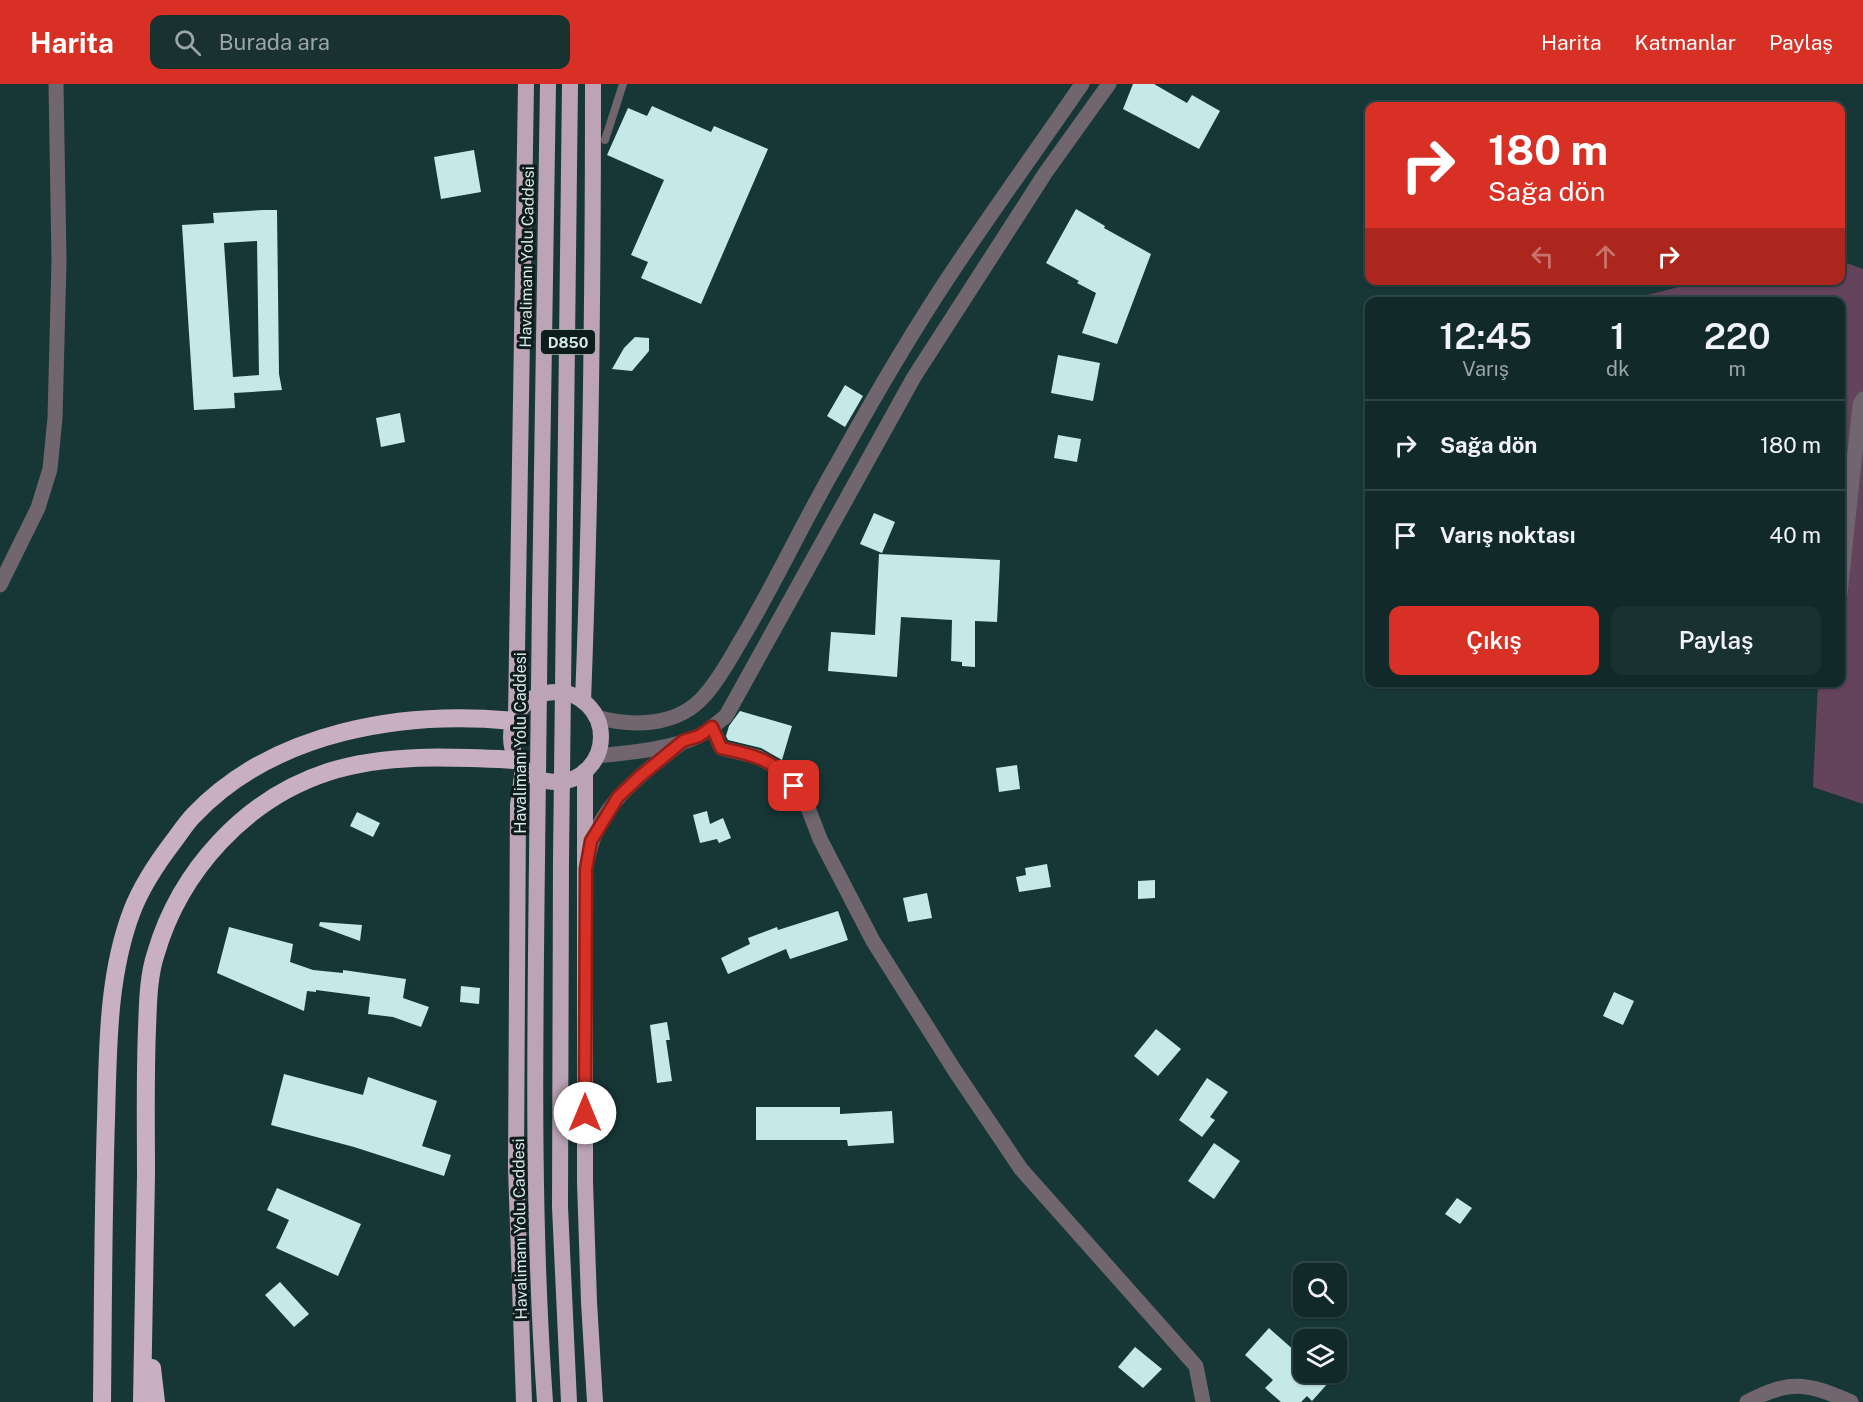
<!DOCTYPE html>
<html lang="tr">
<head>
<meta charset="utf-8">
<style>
  :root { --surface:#112929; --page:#1a3131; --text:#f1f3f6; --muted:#9ca6a8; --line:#304546; --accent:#d93025 }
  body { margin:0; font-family:"Public Sans",sans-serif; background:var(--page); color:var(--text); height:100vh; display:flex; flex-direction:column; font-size:22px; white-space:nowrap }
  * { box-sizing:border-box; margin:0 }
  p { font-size:20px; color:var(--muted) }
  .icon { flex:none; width:33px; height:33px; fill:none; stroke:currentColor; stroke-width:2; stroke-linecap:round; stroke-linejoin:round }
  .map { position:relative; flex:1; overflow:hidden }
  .details { position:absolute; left:1365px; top:213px; width:480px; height:390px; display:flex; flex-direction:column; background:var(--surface); border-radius:12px; box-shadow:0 2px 4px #0004,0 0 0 2px var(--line) }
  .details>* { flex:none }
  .top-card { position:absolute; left:1365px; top:18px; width:480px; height:183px; border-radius:12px; box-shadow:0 2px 4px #0004,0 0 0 2px var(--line); background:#d93025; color:#fff; overflow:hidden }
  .tools { position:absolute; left:1293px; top:1179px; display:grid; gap:12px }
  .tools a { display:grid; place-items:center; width:54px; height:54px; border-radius:12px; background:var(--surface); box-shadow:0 2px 4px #0004,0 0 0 2px var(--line); font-size:30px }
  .pin { position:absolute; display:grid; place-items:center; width:51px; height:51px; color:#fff; margin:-26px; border-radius:12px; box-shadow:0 3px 9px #0006 }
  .me { position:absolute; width:66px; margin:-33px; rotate:0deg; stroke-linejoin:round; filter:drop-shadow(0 0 4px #0008) }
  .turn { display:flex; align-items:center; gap:21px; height:126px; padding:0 24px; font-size:27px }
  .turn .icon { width:78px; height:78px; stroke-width:2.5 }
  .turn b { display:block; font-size:42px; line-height:51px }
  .lanes { display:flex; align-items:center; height:57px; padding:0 24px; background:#0003; justify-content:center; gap:30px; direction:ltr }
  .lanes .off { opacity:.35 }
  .eta { display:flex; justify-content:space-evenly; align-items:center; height:102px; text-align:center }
  .eta b { font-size:36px; font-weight:600; line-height:42px }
  .cta { display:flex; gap:12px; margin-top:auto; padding:12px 24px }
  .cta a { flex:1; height:69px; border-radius:12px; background:var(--accent); color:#fff; font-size:24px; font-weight:600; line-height:69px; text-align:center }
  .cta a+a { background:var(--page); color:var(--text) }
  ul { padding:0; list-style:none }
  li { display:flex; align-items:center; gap:18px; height:90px; padding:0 24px; border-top:2px solid var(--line) }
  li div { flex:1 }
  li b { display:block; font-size:22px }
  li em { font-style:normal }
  header { display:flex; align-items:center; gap:36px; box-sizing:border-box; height:84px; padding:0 30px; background:var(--accent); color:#fff }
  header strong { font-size:28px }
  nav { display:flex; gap:33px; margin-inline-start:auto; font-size:21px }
  .search { width:420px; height:54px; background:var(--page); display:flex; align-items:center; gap:15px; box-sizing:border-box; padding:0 21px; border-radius:12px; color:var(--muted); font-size:22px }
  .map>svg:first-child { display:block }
  .green { fill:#64435c }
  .building { fill:#c5e9e8; fill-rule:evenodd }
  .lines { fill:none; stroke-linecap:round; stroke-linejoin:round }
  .service { stroke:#71666e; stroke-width:8 }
  .minor { stroke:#71666e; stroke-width:15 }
  .tertiary { stroke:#71666e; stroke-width:15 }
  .trunk { stroke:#bca4b6; stroke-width:16 }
  .motorway { stroke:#c8afc1; stroke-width:18 }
  .trunk-bridge { stroke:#bca4b6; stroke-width:16 }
  .route-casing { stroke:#8d1f18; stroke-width:15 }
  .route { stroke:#d93025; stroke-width:10 }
  .labels { text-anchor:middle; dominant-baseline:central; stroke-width:6; stroke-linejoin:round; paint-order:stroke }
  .shield { fill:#0e1c1c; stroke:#9bacab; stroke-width:1.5 }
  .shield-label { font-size:15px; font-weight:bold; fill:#d7e9e8 }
  .street-label { font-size:16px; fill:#d7e9e8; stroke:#0e1c1c }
</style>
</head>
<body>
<header>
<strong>Harita</strong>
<div class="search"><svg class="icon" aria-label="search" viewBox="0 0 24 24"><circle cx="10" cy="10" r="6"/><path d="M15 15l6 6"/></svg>Burada ara</div>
<nav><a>Harita</a><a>Katmanlar</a><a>Paylaş</a></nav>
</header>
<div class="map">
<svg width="1863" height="1318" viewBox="0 0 1863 1318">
  <rect width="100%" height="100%" fill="#173737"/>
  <path class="green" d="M 1841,177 L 1863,185 L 1863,720 L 1813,703 L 1818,599 L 1840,598 L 1840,218 L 1620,218 L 1702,197 L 1840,196 Z"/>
  <g class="building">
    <path d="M 1133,0 L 1154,0 L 1187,19 L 1192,11 L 1220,27 L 1199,65 L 1123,25 Z"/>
    <path d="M 652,22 L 711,48 L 714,42 L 768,65 L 701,220 L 641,194 L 648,178 L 631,171 L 664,96 L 607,71 L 628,24 L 647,32 Z"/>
    <path d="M 474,66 L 481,108 L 441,115 L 434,73 Z"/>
    <path d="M 1076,125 L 1105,142 L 1104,144 L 1151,170 L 1117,260 L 1082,249 L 1096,209 L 1077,199 L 1079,197 L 1046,179 Z"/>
    <path d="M 263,126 L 277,126 L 279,290 L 282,306 L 234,309 L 235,324 L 194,326 L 182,141 L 214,139 L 213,129 ZM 257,157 L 259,291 L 233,293 L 224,159 Z"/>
    <path d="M 635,253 L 649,254 L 649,267 L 632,287 L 612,285 L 624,264 Z"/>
    <path d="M 1058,271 L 1100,279 L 1093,317 L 1051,309 Z"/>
    <path d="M 845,301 L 863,312 L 845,343 L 827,332 Z"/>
    <path d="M 400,329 L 405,358 L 381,363 L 376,334 Z"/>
    <path d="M 1058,351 L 1081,355 L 1077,378 L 1054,374 Z"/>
    <path d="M 874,429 L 895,438 L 882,469 L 860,460 Z"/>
    <path d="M 879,470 L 1000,476 L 997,538 L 975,537 L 975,583 L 962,582 L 962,578 L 951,577 L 952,536 L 901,533 L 897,593 L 828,587 L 831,548 L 875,551 Z"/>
    <path d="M 740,627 L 792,642 L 782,676 L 761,664 L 728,656 L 726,652 L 729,642 Z"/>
    <path d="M 1017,681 L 1020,705 L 999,708 L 996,684 Z"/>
    <path d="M 707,727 L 710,740 L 723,734 L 731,754 L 719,759 L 717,755 L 700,759 L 693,731 Z"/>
    <path d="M 357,728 L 380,739 L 373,753 L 350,742 Z"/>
    <path d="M 1047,780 L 1051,803 L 1019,808 L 1016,793 L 1026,791 L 1025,784 Z"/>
    <path d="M 1155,796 L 1155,814 L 1138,815 L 1138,797 Z"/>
    <path d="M 927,809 L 932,834 L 908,838 L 903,814 Z"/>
    <path d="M 838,827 L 848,856 L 790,875 L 786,865 L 728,890 L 721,874 L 750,860 L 748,854 L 777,843 L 778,846 Z"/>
    <path d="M 320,838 L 362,841 L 360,857 L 319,842 Z"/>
    <path d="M 229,843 L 293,860 L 290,878 L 313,886 L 343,889 L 343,886 L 406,895 L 403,914 L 429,923 L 421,943 L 393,933 L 368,930 L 370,913 L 316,906 L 316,908 L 307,907 L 304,927 L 217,889 Z"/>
    <path d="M 461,902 L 480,904 L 479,920 L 460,918 Z"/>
    <path d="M 1614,908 L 1634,917 L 1623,941 L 1603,932 Z"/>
    <path d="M 667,938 L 670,956 L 666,956 L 672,997 L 657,999 L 650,941 Z"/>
    <path d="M 1156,945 L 1181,965 L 1158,992 L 1134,972 Z"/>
    <path d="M 284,990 L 363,1011 L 368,993 L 437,1017 L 422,1062 L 451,1071 L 444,1092 L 354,1063 L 271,1041 Z"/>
    <path d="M 1207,994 L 1228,1008 L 1210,1033 L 1215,1036 L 1202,1053 L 1179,1036 Z"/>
    <path d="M 756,1023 L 840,1023 L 840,1030 L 892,1027 L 894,1059 L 848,1062 L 847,1056 L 756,1056 Z"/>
    <path d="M 1214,1059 L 1240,1077 L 1214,1115 L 1188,1097 Z"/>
    <path d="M 277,1104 L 361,1140 L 338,1192 L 276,1164 L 289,1136 L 267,1126 Z"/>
    <path d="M 1457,1114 L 1472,1124 L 1460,1140 L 1445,1130 Z"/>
    <path d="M 280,1198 L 309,1230 L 294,1243 L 265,1211 Z"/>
    <path d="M 1269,1244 L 1304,1275 L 1304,1288 L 1338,1288 L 1312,1317 L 1307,1312 L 1301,1318 L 1281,1318 L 1265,1304 L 1273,1296 L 1245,1271 Z"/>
    <path d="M 1135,1263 L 1162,1285 L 1143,1304 L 1118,1283 Z"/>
  </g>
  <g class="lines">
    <path class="service" d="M 605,56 L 623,0"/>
    <g class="minor">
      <path d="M 0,501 L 38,424 L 50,385 L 55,334 L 59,177 L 56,0"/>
      <path d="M 1840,510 L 1860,321 L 1863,315"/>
      <path d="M 712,643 L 721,664 L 758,673 L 784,688 L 805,716 L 820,755 L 873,857 L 955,987 L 1021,1085 L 1196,1282 L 1203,1318"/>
      <path d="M 1747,1318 C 1791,1295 1807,1299 1851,1318"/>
    </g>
    <g class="tertiary">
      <path d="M 596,633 C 633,643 678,643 705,611 C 722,592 734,567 747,546 C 779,491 806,433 838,378 C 873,315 910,251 950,191 C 993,126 1038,64 1082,0"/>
      <path d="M 596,672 C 626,669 672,665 699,652 C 708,647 717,639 726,632 L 914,293 L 1046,88 L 1109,0"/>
      <path d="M 589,770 C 598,721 643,689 680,660"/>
    </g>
    <g class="trunk">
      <path d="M 540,516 L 548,0"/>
      <path d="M 564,517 L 570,0"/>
      <circle cx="556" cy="653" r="45"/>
      <path d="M 583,617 C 591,412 593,206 593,0"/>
      <path d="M 516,632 L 526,0"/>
      <path d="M 523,684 L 518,721 L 516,1084 L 524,1318"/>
      <path d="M 585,687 L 585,1098 L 589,1218 L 595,1318"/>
      <path d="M 537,776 C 535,957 532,1138 545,1318"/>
      <path d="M 561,776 L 560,1123 L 569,1318"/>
    </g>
    <g class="motorway">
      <path d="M 152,1284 L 156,1318"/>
      <path d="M 102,1318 C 103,1224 103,1130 106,1035 C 108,967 107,892 132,827 C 142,801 157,779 173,758 C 180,749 186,739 194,731 C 274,647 403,626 514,637"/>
      <path d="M 142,1318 C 143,1242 145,1167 146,1091 C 146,1042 145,994 147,945 C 148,920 148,893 156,869 C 180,787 245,715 328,688 C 388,669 454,673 517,676"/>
    </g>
    <g class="trunk-bridge">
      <path d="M 537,776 L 540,516"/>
      <path d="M 561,776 L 564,517"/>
    </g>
  </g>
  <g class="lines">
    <g class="route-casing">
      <path id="route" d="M 585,1029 L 586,785 L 591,757 L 618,713 L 638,694 L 683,657 L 699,652 L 712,643 L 721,664 C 752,671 775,675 794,702"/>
    </g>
    <use href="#route" class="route"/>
  </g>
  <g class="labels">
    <rect class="shield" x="541" y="246" width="54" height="24" rx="4.5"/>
    <g class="shield-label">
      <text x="568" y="258">D850</text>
    </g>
    <g class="street-label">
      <text transform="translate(527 173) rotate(-89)">Havalimanı Yolu Caddesi</text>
      <text transform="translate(520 659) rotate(-90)">Havalimanı Yolu Caddesi</text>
      <text transform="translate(520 1145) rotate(-91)">Havalimanı Yolu Caddesi</text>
    </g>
  </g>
</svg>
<div class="tools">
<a><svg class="icon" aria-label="search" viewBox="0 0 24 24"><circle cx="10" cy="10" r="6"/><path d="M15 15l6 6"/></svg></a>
<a><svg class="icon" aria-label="layers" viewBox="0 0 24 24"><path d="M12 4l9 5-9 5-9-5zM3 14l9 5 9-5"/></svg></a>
</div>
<div class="pin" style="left:794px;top:702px;background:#d93025"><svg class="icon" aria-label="arrive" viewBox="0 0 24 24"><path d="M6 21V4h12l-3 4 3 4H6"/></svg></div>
<svg class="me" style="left:585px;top:1029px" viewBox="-20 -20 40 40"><circle r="19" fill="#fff"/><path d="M0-13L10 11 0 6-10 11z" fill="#d93025"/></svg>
<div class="top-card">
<div class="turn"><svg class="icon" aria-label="right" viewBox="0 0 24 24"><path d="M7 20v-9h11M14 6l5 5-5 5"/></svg><div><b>180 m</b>Sağa dön</div></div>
<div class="lanes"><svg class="icon off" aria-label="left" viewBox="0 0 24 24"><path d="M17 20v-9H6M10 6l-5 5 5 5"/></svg><svg class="icon off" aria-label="ahead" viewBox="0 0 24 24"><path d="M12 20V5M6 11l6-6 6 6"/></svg><svg class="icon" aria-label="right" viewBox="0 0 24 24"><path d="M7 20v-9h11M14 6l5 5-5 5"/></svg></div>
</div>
<section class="details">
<div class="eta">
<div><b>12:45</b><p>Varış</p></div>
<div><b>1</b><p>dk</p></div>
<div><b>220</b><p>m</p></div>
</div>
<ul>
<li><svg class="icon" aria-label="right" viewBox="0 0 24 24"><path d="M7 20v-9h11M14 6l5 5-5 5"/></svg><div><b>Sağa dön</b></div><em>180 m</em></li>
<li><svg class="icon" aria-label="arrive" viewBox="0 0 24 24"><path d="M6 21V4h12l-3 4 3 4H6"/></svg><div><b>Varış noktası</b></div><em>40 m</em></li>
</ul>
<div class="cta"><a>Çıkış</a><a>Paylaş</a></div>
</section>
</div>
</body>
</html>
